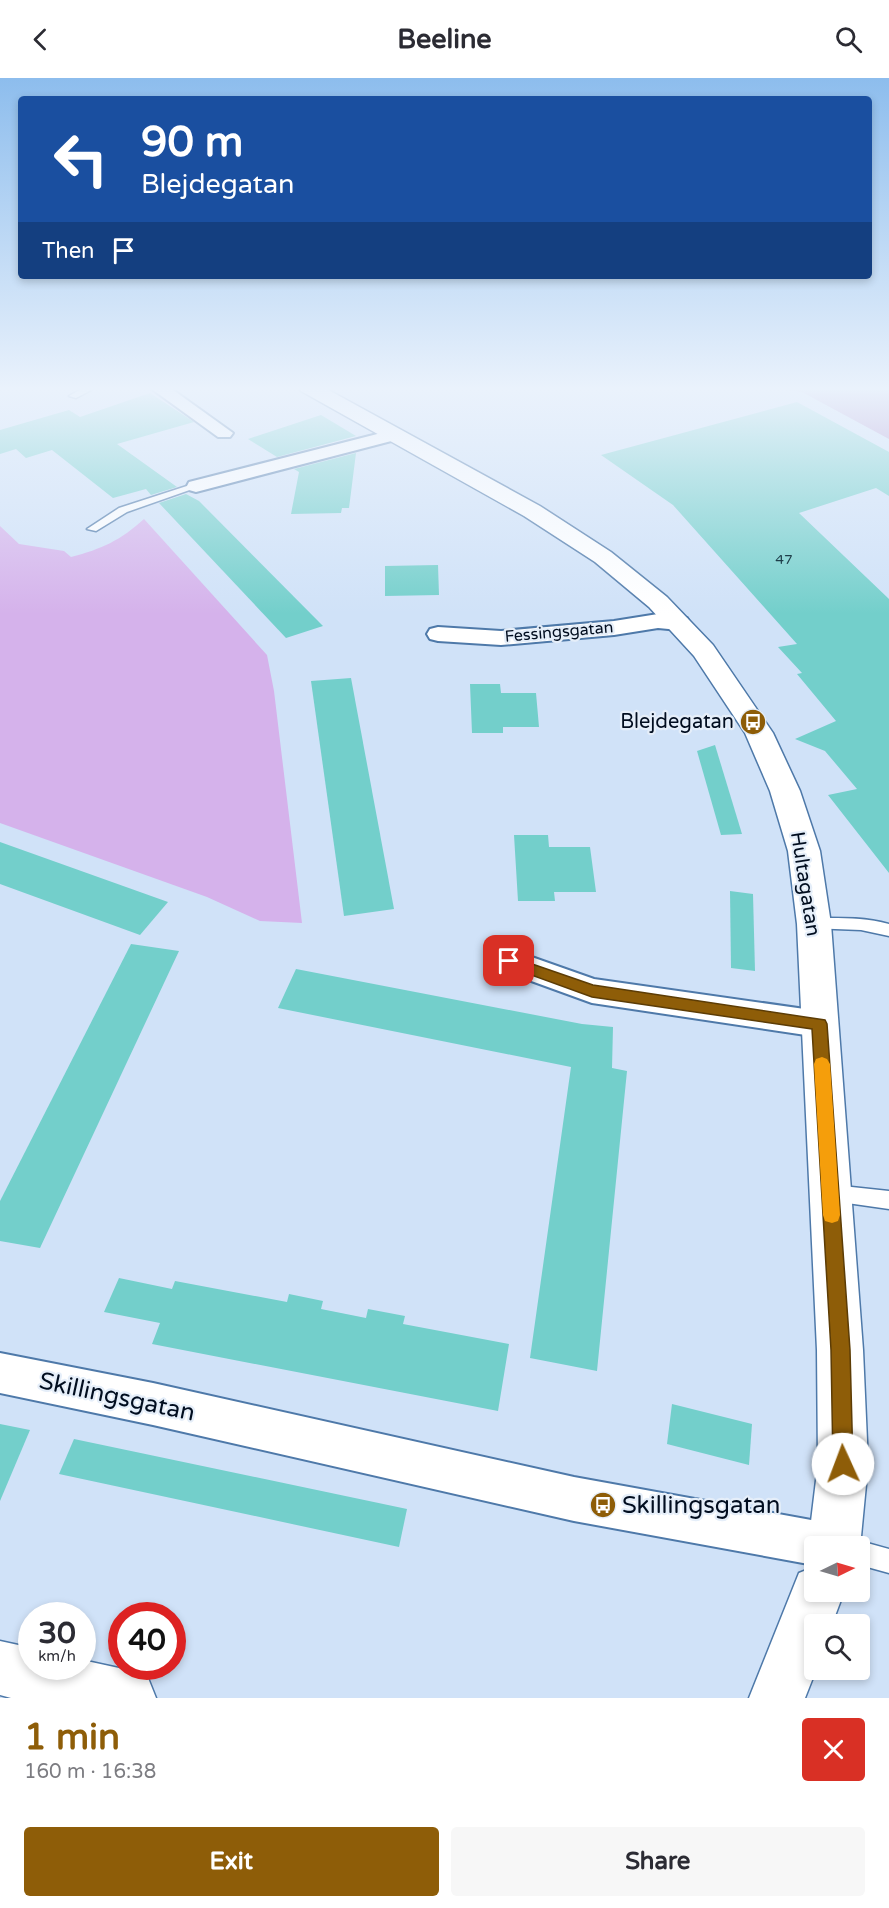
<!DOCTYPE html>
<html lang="en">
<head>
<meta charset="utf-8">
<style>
  :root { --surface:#fff; --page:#f7f7f7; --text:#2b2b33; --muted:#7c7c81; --accent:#8e5d08 }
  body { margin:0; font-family:"Varela Round",sans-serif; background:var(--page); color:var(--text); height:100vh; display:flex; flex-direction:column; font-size:22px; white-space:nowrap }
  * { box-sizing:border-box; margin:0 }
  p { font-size:20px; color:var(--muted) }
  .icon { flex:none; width:33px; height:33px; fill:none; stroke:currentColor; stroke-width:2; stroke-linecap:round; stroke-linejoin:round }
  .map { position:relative; height:1620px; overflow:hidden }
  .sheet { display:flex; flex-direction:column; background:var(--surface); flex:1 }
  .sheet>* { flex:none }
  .guide { position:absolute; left:18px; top:18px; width:854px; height:183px; border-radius:6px; box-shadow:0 3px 9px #0003; background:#1a4fa0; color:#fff; overflow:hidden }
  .needle { width:39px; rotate:85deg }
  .controls { position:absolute; left:804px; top:1458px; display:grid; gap:12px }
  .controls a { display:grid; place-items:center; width:66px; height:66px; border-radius:6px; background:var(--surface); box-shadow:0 3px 9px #0003; font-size:30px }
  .speed { position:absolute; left:18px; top:1524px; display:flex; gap:12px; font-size:30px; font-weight:700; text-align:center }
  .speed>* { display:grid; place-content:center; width:78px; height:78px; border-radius:50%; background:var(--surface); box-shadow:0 3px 9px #0003; line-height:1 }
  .speed small { font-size:15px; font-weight:400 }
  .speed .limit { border:9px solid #d22; background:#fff; color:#111 }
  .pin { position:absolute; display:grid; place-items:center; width:51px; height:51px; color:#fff; margin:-26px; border-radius:12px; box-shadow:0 3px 9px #0006 }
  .me { position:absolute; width:66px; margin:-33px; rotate:358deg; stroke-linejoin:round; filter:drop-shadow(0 0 4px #0008) }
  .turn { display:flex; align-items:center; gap:21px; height:126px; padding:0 24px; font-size:27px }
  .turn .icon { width:78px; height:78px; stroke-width:2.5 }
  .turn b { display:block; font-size:42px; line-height:51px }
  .then { display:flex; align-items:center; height:57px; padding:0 24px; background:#0003; gap:12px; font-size:22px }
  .round { display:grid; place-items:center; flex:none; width:63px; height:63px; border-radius:6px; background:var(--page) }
  .head { display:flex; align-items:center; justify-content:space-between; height:102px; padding:0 24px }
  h1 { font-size:36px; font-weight:800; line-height:45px; color:var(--accent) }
  .button { display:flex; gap:12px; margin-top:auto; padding:12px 24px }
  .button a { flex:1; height:69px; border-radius:6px; background:var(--accent); color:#fff; font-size:24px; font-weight:800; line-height:69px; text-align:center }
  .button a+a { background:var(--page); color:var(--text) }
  header { display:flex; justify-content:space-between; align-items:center; height:78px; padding:0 24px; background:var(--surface); font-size:27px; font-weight:800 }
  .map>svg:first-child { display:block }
  .green { fill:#d5b2eb }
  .forest { fill:#b490ca }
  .building { fill:#73cfcb }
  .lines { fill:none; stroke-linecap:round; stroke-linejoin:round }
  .service-casing { stroke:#4e79a9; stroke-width:3 }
  .minor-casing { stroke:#4e79a9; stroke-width:4 }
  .tertiary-casing { stroke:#4e79a9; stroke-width:3 }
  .service { fill:#fff; fill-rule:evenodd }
  .minor { fill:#fff; fill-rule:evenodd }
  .tertiary { fill:#fff; fill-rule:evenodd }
  .route { fill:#8e5d08; stroke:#5c3c05; stroke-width:1.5 }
  .slow { fill:#f59e0b }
  .labels { text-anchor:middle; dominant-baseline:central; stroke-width:4.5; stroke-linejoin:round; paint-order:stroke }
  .far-number-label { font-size:14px; fill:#1e3e4a }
  .far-street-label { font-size:16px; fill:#010d1f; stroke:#e5eef9 }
  .poi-label { font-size:20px; fill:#010d1f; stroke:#e5eef9; text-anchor:end }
  .street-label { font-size:20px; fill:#010d1f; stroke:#e5eef9 }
  .near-street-label { font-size:24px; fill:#010d1f; stroke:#e5eef9 }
  .near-poi-label { font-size:24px; fill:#010d1f; stroke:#e5eef9; text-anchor:start }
</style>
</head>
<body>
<header><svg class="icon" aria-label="back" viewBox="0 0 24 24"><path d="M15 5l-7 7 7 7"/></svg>Beeline<svg class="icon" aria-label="search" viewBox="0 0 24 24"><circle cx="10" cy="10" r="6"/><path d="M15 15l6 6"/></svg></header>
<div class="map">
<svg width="889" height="1620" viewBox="0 0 889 1620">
  <rect width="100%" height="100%" fill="#d0e2f8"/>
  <path class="green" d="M 144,441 L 267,577 L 274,613 L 302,845 L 260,843 L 207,819 L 0,745 L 0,448 L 19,466 L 64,473 L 71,479 C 102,471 121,462 144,441 Z"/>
  <path class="forest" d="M 767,309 L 889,309 L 889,361 L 802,314 Z"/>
  <g class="building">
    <path d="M 150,315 L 194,344 L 117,366 L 177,409 L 151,417 L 146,411 L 113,420 L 52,372 L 26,380 L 16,371 L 0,376 L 0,352 L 69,332 L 80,339 Z"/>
    <path d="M 797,324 L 889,374 L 889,418 L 876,410 L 799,435 L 889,521 L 889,795 L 828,717 L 857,711 L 825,673 L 795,661 L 836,643 L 797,596 L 802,595 L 778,569 L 797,566 L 673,427 L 601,377 Z"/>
    <path d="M 321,337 L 356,358 L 277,379 L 248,361 Z"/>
    <path d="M 356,375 L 349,430 L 342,430 L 341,435 L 291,436 L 299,394 L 294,391 Z"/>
    <path d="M 186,416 L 199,423 L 323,548 L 286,560 L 159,425 Z"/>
    <path d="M 438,487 L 439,517 L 385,518 L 385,488 Z"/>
    <path d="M 351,600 L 394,831 L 344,838 L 311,603 Z"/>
    <path d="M 470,606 L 500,606 L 501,615 L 536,615 L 539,649 L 503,649 L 503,655 L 472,655 Z"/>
    <path d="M 715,667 L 742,756 L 721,757 L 697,673 Z"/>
    <path d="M 514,757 L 548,757 L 549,769 L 590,769 L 596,814 L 554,814 L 555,823 L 518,823 Z"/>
    <path d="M 0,764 L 168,824 L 140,857 L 0,806 Z"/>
    <path d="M 730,813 L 753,816 L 755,893 L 731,890 Z"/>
    <path d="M 131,866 L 179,873 L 40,1170 L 0,1163 L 0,1123 Z"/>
    <path d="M 296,891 L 582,946 L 613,949 L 612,990 L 627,993 L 597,1293 L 530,1280 L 571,989 L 278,930 Z"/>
    <path d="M 119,1200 L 172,1211 L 175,1203 L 287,1224 L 289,1216 L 323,1223 L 321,1231 L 366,1240 L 368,1231 L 405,1238 L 403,1246 L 509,1266 L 498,1333 L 152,1266 L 160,1245 L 104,1234 Z"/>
    <path d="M 672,1326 L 752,1346 L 749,1387 L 667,1366 Z"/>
    <path d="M 0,1346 L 30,1352 L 0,1423 Z"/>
    <path d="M 74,1361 L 407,1431 L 399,1469 L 59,1396 Z"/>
  </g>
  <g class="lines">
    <g class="service-casing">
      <g id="service">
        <path d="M 85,309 L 97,309 L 76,320 L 69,318 Z"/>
        <path d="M 193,406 L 201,408 L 127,434 L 96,453 L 87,451 L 119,430 Z"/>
        <path d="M 814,840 C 839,840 864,839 889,846 L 889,858 L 861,852 L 809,850 L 806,846 L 809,842 Z"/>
        <path d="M 833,1107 L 889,1113 L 889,1131 L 826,1122 L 824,1116 L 826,1110 Z"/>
        <path d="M 860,1463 L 889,1471 L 889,1495 L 860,1487 L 860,1468 L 851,1468 Z"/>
      </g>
    </g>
    <g class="minor-casing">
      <g id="minor">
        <path d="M 149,309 L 169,309 L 233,355 L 230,359 L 218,359 Z"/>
        <path d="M 393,352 L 399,353 L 402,357 L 399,361 L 196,414 L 189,412 L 187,408 L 189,404 Z"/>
        <path d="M 658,536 L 687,540 L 690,545 L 687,550 L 679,552 L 658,550 L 614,557 L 501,567 L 438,563 L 430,561 L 427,556 L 430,551 L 438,549 L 501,553 L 614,543 Z"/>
        <path d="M 509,871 L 594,901 L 819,933 L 830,937 L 835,946 L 830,955 L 819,959 L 592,925 L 498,891 L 494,883 L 498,875 Z"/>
        <path d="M 0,1275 L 153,1305 L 574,1399 L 833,1446 L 849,1452 L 855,1468 L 814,1468 L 814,1487 L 574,1443 L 153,1347 L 0,1315 Z"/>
      </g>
    </g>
    <g class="tertiary-casing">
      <g id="tertiary">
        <path d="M 299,309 L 323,309 L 540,428 L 611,474 L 667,519 L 713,567 L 773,655 L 800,713 L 820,773 L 831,846 L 863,1272 L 868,1386 L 860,1469 L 814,1468 L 814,1483 L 808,1468 L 818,1386 L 817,1272 L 797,846 L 788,773 L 770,713 L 745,655 L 694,578 L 649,529 L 595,484 L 524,438 L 301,313 Z"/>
        <path d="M 814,1489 L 814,1514 L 844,1514 L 832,1546 L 814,1546 L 816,1592 L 805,1620 L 749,1620 L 799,1495 Z"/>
        <path d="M 0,1563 L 32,1570 L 32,1588 L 82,1588 L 82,1582 L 128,1592 L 148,1600 L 156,1620 L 11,1620 L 0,1617 Z"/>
      </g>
    </g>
    <use href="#service" class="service"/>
    <use href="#minor" class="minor"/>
    <use href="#tertiary" class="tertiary"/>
  </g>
  <linearGradient id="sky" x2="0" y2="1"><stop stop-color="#8dbded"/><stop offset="0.58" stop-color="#eaf2fc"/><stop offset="1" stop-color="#eaf2fc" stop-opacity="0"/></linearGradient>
  <rect width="889" height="536" fill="url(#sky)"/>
  <path class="route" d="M 509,878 L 593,907 L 825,942 L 827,946 L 850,1272 L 853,1386 L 850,1393 L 843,1396 L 836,1393 L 833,1386 L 831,1272 L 812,951 L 592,919 L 504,887 L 502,883 L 504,879 Z"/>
  <path class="slow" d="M 822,979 L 827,981 L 830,986 L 840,1137 L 838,1143 L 832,1145 L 825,1143 L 823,1137 L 814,986 L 816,981 Z"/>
  <defs>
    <g id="bus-disc" transform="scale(1.35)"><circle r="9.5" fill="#8e5d08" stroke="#e5eef9"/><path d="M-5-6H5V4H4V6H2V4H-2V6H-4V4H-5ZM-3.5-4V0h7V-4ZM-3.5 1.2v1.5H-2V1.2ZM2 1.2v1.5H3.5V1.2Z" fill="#fff"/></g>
  </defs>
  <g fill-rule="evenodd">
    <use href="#bus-disc" x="753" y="644"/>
    <use href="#bus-disc" x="603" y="1427"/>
  </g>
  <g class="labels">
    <g class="far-number-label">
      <text x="784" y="481">47</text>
    </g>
    <g class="far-street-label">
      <text transform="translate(559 554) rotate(-5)">Fessingsgatan</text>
    </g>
    <g class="poi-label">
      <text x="734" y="644">Blejdegatan</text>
    </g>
    <g class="street-label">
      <text transform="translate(805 806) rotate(81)">Hultagatan</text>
    </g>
    <g class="near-street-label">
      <text transform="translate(117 1319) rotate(12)">Skillingsgatan</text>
    </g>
    <g class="near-poi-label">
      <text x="622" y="1427">Skillingsgatan</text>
    </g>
  </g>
</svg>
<div class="controls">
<a><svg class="needle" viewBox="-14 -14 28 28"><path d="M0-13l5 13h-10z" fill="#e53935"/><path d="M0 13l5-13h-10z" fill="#7c7c81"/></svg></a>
<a><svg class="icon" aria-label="search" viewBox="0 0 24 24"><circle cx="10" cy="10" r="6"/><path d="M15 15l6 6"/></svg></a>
</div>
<div class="speed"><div>30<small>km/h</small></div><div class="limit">40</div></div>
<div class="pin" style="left:509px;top:883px;background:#d93025"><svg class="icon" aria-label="arrive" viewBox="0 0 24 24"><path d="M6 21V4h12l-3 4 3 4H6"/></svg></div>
<svg class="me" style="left:843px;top:1386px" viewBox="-20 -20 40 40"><circle r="19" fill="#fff"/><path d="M0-13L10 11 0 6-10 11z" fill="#8e5d08"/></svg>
<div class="guide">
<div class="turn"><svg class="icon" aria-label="left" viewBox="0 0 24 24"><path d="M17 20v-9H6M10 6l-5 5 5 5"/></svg><div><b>90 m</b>Blejdegatan</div></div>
<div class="then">Then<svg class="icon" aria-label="arrive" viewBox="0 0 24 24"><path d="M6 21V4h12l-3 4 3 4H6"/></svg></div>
</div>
</div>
<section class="sheet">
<div class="head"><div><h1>1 min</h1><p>160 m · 16:38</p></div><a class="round" style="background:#d93025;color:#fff"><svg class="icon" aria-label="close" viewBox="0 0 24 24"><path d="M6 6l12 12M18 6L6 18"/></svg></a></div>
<div class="button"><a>Exit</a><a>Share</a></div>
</section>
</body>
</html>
